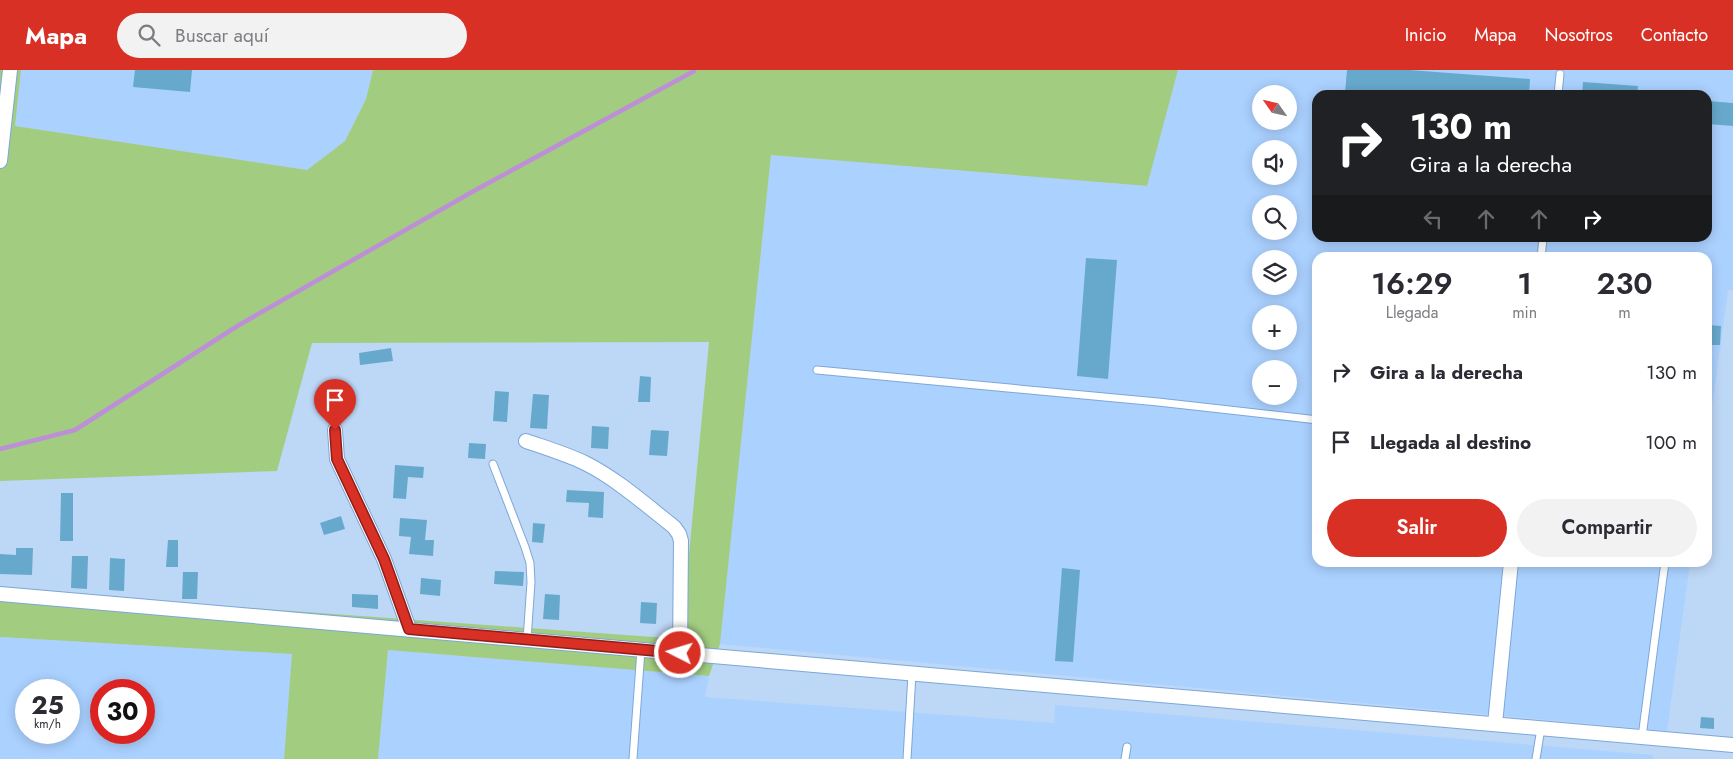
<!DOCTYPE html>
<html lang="es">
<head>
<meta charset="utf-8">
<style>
  :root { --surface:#fff; --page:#f2f2f3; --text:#2b2b33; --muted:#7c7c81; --accent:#d93025 }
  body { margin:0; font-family:Jost,sans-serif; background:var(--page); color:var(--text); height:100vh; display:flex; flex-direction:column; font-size:19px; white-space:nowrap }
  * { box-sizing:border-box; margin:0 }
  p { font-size:16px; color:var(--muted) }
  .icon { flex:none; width:28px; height:28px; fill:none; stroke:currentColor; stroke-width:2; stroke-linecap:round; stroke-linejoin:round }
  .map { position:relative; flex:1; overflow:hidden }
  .panel { position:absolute; left:1312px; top:182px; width:400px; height:315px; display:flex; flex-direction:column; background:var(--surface); border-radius:15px; box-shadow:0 2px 12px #0003 }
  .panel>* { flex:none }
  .guide { position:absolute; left:1312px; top:20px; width:400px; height:152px; border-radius:15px; box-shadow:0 2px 12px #0003; background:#202124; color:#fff; overflow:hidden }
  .needle { width:32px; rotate:304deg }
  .buttons { position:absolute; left:1252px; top:15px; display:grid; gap:10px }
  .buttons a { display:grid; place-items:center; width:45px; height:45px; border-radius:50%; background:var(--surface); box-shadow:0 2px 12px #0003; font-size:25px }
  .speed { position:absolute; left:15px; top:609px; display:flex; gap:10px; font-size:25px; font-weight:700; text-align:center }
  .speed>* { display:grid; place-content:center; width:65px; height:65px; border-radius:50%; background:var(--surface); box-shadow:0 2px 12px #0003; line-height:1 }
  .speed small { font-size:12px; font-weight:400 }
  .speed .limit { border:8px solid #d22; background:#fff; color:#111 }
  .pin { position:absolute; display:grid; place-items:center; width:42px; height:42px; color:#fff; margin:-51px -21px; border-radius:50% 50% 50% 0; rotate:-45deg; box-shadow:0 0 5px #0007 }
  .pin .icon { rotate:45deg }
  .me { position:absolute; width:55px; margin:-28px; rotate:275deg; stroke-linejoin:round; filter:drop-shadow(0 0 4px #0008) }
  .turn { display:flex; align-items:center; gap:18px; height:105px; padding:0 15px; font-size:22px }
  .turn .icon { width:65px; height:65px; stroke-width:2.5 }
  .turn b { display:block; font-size:35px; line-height:42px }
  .lanes { display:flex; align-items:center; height:48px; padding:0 15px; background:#0003; justify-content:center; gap:25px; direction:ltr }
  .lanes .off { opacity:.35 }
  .eta { display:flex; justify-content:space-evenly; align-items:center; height:85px; text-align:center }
  .eta b { font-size:30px; font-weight:600; line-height:35px }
  .cta { display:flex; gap:10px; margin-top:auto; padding:10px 15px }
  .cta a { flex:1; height:58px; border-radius:30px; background:var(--accent); color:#fff; font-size:20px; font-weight:600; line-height:58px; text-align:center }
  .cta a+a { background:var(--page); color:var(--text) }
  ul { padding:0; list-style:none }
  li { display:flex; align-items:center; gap:15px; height:70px; padding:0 15px }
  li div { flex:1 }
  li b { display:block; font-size:19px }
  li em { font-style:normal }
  header { display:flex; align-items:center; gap:30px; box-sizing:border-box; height:70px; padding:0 25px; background:var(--accent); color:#fff }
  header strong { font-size:24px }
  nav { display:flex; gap:28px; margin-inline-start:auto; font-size:18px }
  .search { width:350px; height:45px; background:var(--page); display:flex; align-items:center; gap:12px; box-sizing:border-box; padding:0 18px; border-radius:28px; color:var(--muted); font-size:19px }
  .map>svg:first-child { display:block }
  .built { fill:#abd1ff; fill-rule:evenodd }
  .green { fill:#a2cd81 }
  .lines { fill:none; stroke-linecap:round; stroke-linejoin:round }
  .stream { stroke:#bc8fd6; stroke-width:4.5 }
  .building { fill:#67a9cc }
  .service-casing { stroke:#7da7d7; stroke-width:9 }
  .minor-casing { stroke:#7da7d7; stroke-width:16 }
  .service { stroke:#fff; stroke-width:7 }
  .minor { stroke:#fff; stroke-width:14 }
  .route-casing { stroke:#8d1f18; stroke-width:12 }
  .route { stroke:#d93025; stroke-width:9 }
</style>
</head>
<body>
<header>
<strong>Mapa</strong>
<div class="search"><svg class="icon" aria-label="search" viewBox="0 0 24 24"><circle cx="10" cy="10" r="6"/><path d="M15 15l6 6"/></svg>Buscar aquí</div>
<nav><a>Inicio</a><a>Mapa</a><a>Nosotros</a><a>Contacto</a></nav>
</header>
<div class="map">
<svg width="1733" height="689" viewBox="0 0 1733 689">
  <rect width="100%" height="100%" fill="#bdd7f6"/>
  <g class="built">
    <path d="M 21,0 L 373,0 L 366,29 L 345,71 L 307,100 L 15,56 Z"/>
    <path d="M 1178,0 L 1733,0 L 1733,220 L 1728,220 L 1708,366 L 1708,188 L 1318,188 L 1318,492 L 1690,493 L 1667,661 L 720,574 L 771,85 L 1146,116 ZM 1261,24 L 1289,24 L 1289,51 L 1261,51 ZM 1318,25 L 1708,25 L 1708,168 L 1318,168 ZM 1261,79 L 1289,79 L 1289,106 L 1261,106 ZM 1261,134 L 1289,134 L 1289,161 L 1261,161 ZM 1261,189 L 1289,189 L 1289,216 L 1261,216 ZM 1261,244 L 1289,244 L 1289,271 L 1261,271 ZM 1261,299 L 1289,299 L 1289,326 L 1261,326 Z"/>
    <path d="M 0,567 L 293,584 L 284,689 L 0,689 ZM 26,620 L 69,620 L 69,662 L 26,662 ZM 101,620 L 144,620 L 144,662 L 101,662 Z"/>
    <path d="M 388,580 L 709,606 L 705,627 L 1054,653 L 1055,635 L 1653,685 L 1653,689 L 378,689 Z"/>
  </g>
  <path class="green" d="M 0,0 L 21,0 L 15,56 L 307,100 L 345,71 L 366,29 L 373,0 L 1178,0 L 1147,116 L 771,85 L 720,574 L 709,606 L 388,580 L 378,689 L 284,689 L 292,584 L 0,567 L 0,520 L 681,569 L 709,272 L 312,273 L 277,401 L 0,411 Z"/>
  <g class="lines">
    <path class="stream" d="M 0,379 L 75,360 L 239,255 L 472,122 L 694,1"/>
  </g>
  <g class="building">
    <path d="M 135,0 L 192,0 L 190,22 L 133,17 Z"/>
    <path d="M 1347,0 L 1409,0 L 1530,9 L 1529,25 L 1372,25 L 1345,23 Z"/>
    <path d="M 1583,12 L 1638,16 L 1637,25 L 1582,25 Z"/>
    <path d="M 1708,31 L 1733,33 L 1733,56 L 1708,54 Z"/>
    <path d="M 1086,188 L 1117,190 L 1108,309 L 1077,306 Z"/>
    <path d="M 1708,255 L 1721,256 L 1720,275 L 1708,275 Z"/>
    <path d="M 391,278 L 393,291 L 360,295 L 359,283 Z"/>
    <path d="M 640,306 L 651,307 L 650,332 L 638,332 Z"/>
    <path d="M 495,321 L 509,322 L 507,352 L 493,351 Z"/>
    <path d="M 533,324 L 549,325 L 547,359 L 530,358 Z"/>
    <path d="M 592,356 L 609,357 L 608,379 L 591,378 Z"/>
    <path d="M 651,360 L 669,361 L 667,386 L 649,385 Z"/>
    <path d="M 469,373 L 486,374 L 485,389 L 468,388 Z"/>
    <path d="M 395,395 L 424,397 L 423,408 L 408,407 L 406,429 L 393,428 Z"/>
    <path d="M 567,420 L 604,422 L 603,448 L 588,447 L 589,433 L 566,432 Z"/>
    <path d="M 61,423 L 73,423 L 73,471 L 60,471 Z"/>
    <path d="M 341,446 L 345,459 L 324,465 L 320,453 Z"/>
    <path d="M 400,448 L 427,450 L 425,470 L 434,470 L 433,486 L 409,484 L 411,467 L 399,466 Z"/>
    <path d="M 533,453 L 545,454 L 543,473 L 532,472 Z"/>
    <path d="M 168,470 L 178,470 L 178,497 L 166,497 Z"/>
    <path d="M 16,478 L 33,478 L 32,505 L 0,504 L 0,484 L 16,485 Z"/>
    <path d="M 72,486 L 88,486 L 87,519 L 71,518 Z"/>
    <path d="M 110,488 L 125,489 L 124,521 L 109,520 Z"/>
    <path d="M 1062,498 L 1080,500 L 1073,592 L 1055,591 Z"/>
    <path d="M 495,501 L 524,502 L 523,516 L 494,514 Z"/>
    <path d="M 183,502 L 198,502 L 197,529 L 182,529 Z"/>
    <path d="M 421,508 L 441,510 L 440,526 L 420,524 Z"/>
    <path d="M 352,524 L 378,525 L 378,539 L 352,537 Z"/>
    <path d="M 545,524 L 560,525 L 559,550 L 543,549 Z"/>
    <path d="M 641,532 L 657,533 L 656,554 L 640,553 Z"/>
    <path d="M 1701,647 L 1714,648 L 1714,659 L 1700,658 Z"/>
  </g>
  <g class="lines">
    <g class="service-casing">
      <g id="service">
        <path d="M 1558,25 L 1560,4"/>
        <path d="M 1541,188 L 1543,168"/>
        <path d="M 817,300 L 1158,332 L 1318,350"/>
        <path d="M 493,394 L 525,477 L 530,493 L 531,512 L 527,570"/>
        <path d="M 1642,667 L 1665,492"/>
        <path d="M 633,689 L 641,580"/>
        <path d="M 907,689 L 912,604"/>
        <path d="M 1125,689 L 1127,677"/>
        <path d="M 1536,689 L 1541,658"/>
      </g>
    </g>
    <g class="minor-casing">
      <g id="minor">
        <path d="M 0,91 L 10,0"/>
        <path d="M 335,360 L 337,389 L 384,489 L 409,559"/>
        <path d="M 526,371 C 546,378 566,384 585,393 C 617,409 646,435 674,457 L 679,464 L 681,471 L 680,583"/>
        <path d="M 0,524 L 1733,675"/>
        <path d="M 1495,654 L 1511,492"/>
      </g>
    </g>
    <use href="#service" class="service"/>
    <use href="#minor" class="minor"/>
  </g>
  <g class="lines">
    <g class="route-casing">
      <path id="route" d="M 335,360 L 337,389 L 384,489 L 409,559 L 680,583"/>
    </g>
    <use href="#route" class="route"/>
  </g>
</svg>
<div class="buttons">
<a><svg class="needle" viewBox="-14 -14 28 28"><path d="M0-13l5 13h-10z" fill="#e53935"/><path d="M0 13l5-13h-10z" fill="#7c7c81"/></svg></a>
<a><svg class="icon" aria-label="sound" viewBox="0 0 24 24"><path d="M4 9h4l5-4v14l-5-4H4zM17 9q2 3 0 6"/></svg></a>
<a><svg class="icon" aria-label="search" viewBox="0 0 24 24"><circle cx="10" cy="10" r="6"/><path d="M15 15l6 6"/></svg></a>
<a><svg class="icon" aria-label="layers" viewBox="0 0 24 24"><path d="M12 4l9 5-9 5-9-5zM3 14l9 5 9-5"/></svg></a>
<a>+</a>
<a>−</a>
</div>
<div class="speed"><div>25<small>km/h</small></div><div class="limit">30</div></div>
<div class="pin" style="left:335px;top:360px;background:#d93025"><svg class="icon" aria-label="arrive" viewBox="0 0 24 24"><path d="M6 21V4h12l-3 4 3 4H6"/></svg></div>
<svg class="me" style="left:680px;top:583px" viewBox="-20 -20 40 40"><circle r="17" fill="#d93025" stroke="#fff" stroke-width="3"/><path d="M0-11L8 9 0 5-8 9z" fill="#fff"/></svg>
<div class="guide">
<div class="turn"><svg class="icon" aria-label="right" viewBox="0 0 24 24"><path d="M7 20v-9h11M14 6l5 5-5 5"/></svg><div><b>130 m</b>Gira a la derecha</div></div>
<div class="lanes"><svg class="icon off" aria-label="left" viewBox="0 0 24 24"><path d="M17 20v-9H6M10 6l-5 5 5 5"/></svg><svg class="icon off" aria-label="ahead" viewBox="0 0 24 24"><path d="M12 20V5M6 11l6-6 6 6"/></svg><svg class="icon off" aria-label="ahead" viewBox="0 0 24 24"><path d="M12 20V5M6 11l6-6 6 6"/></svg><svg class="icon" aria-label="right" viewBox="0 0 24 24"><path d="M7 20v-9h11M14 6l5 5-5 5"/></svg></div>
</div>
<section class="panel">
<div class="eta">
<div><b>16:29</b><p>Llegada</p></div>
<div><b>1</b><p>min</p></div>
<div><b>230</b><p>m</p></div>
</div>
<ul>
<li><svg class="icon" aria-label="right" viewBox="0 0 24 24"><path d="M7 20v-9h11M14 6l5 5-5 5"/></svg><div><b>Gira a la derecha</b></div><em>130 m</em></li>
<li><svg class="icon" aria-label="arrive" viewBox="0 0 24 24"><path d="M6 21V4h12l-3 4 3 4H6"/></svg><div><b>Llegada al destino</b></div><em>100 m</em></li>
</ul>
<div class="cta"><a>Salir</a><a>Compartir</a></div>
</section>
</div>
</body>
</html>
